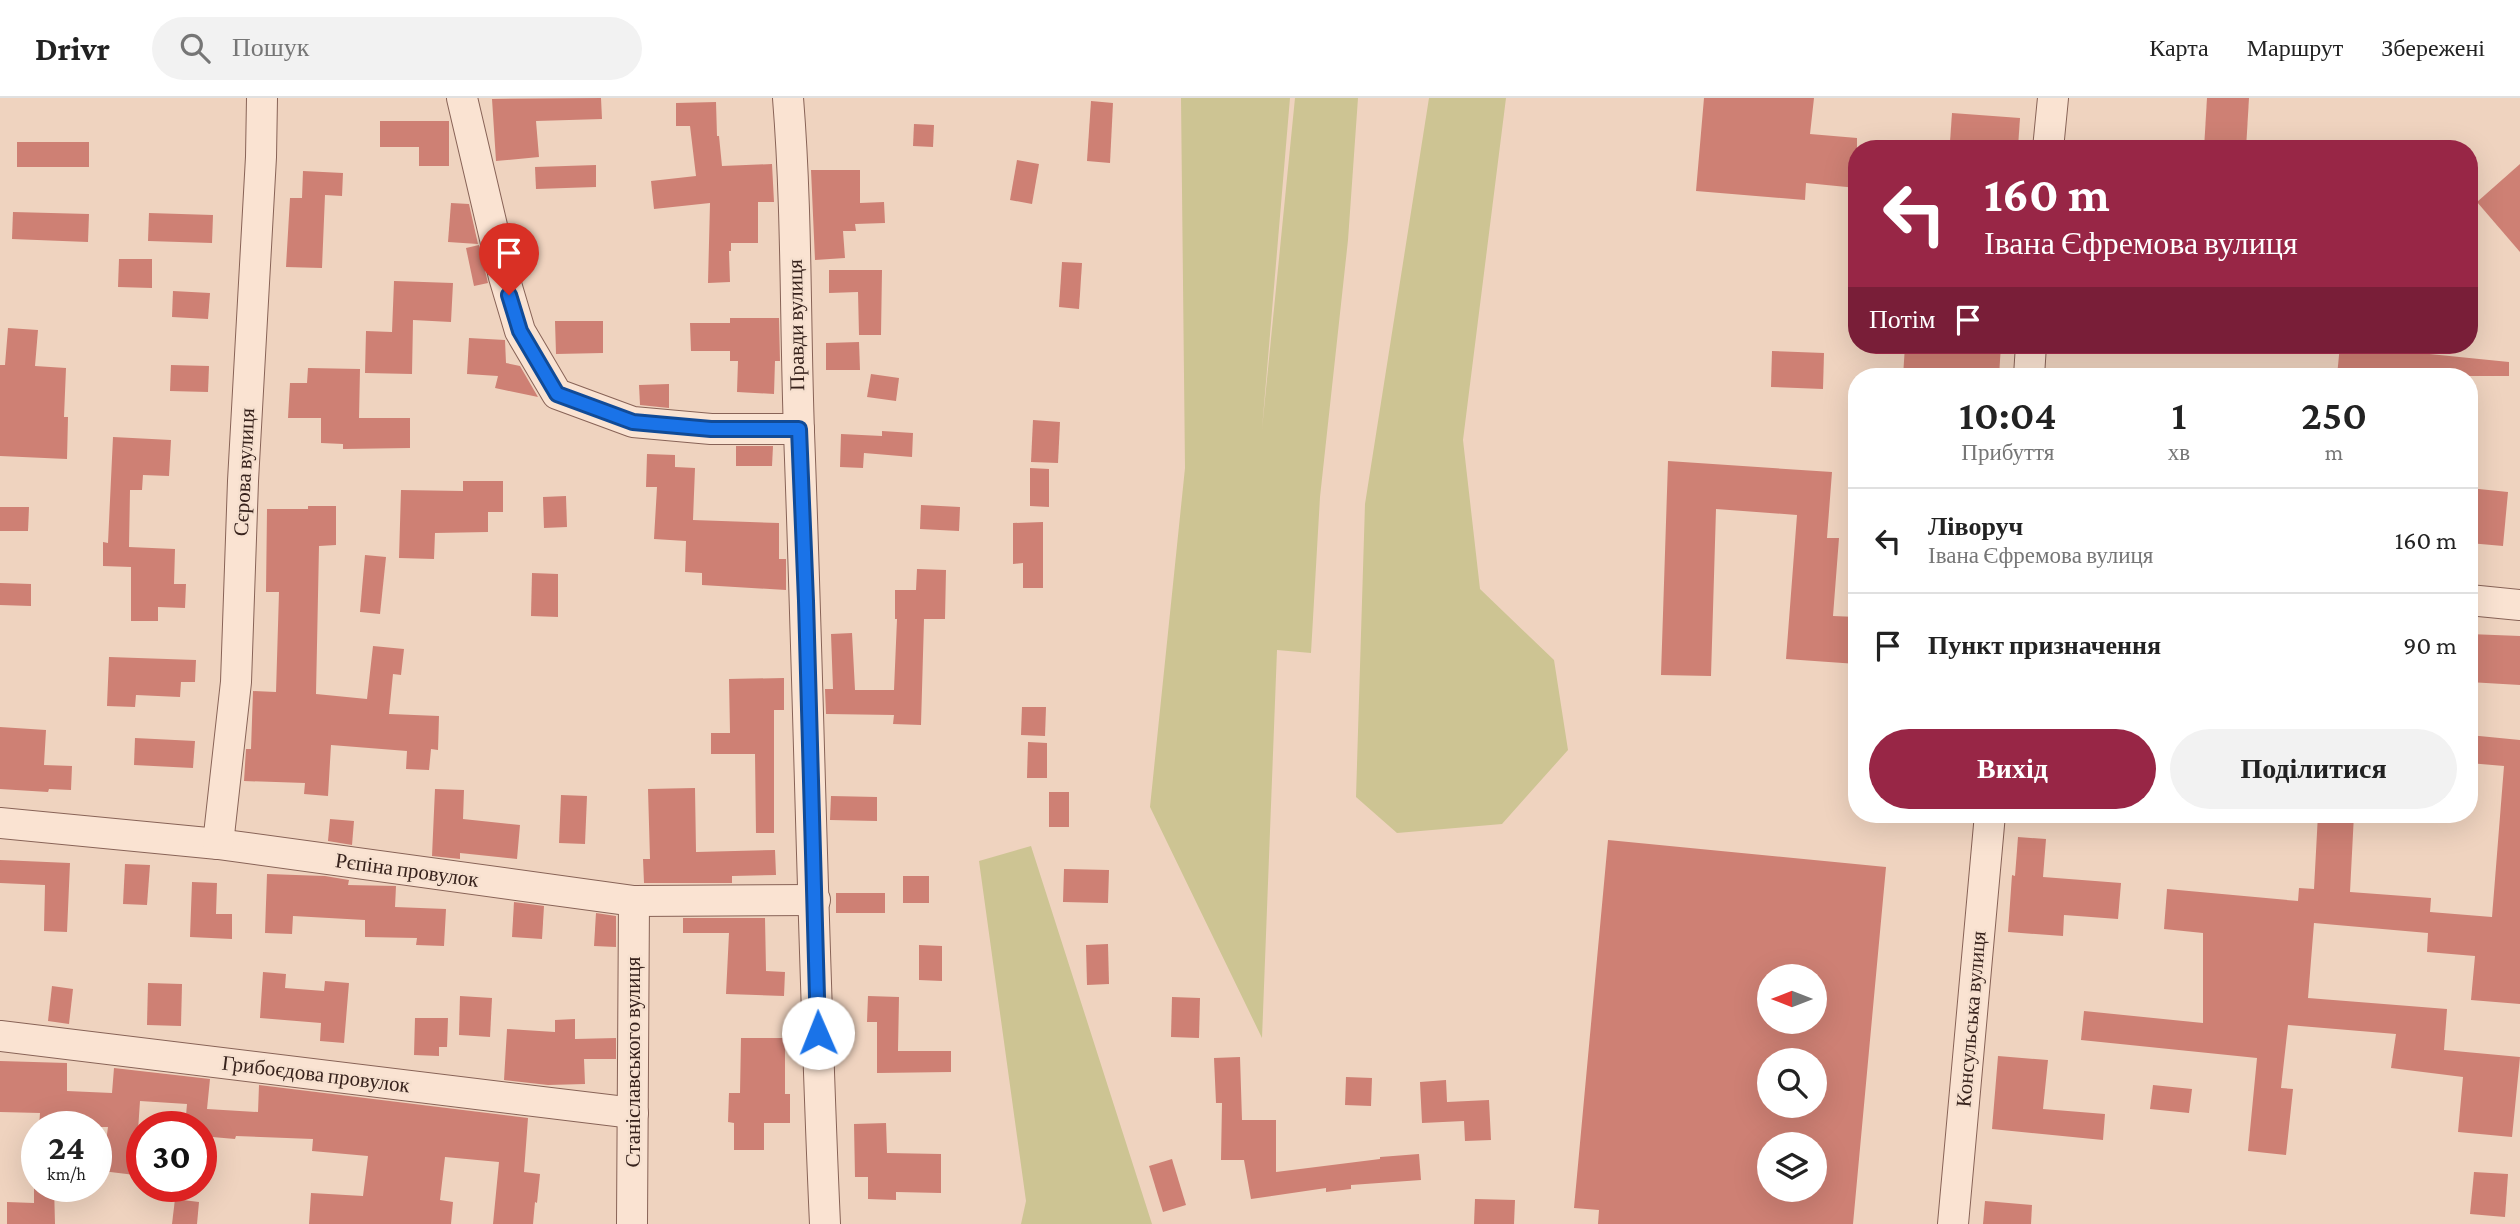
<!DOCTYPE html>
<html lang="uk">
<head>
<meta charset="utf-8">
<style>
  :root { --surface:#fff; --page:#f2f2f2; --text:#222; --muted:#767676; --line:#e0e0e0; --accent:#982646 }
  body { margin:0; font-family:"Crimson Pro",serif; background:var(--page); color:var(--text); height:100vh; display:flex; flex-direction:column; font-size:26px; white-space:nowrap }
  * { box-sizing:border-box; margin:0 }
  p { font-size:23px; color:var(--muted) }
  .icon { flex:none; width:38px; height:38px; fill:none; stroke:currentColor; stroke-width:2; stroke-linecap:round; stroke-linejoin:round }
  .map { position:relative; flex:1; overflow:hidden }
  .sheet { position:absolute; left:1848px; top:270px; width:630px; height:455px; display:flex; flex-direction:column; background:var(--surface); border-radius:28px; box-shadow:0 7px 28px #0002 }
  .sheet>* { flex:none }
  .banner { position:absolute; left:1848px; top:42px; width:630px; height:214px; border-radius:28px; box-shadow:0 7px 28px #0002; background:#982646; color:#fff; overflow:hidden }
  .needle { width:46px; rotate:270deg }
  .buttons { position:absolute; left:1757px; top:866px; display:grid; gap:14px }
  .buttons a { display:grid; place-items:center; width:70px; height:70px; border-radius:50%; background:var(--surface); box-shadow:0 7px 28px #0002; font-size:35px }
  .speed { position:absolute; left:21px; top:1013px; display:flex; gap:14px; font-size:35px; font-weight:700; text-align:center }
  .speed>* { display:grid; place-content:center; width:91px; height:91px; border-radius:50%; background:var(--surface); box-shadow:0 7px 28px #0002; line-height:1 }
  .speed small { font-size:18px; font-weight:400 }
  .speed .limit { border:10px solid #d22; background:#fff; color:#111 }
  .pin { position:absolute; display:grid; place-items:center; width:60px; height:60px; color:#fff; margin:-72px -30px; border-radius:50% 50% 50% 0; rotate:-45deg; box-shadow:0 0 7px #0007 }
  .pin .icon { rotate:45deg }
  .me { position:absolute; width:77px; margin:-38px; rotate:359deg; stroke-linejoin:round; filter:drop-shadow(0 0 5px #0008) }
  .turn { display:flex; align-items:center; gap:24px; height:147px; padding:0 21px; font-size:32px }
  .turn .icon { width:91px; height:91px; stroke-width:2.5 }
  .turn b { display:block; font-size:49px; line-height:60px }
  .then { display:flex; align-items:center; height:66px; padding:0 21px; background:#0003; gap:14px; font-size:26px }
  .eta { display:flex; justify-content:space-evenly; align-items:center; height:119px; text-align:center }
  .eta b { font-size:42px; font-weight:600; line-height:49px }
  .action { display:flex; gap:14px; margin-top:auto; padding:14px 21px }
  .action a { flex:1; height:80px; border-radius:42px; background:var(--accent); color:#fff; font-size:28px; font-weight:600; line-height:80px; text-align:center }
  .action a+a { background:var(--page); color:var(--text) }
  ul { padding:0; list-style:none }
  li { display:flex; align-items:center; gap:21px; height:105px; padding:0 21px; border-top:2px solid var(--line) }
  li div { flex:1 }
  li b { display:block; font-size:26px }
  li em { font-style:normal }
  header { display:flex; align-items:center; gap:42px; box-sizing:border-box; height:98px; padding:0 35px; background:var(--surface); border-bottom:2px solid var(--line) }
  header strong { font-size:33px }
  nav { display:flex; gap:38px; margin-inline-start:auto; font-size:24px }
  .search { width:490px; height:63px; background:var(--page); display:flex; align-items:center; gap:18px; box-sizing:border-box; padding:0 24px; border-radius:38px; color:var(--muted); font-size:26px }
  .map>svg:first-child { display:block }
  .green { fill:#cdc493 }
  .building { fill:#ce8074; fill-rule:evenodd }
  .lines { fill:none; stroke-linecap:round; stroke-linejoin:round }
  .minor-casing { stroke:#886357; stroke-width:32 }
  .minor { stroke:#fae3d2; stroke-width:30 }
  .route-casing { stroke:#114b97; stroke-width:18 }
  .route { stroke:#1a73e8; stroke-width:12 }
  .labels { text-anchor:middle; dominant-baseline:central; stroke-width:5; stroke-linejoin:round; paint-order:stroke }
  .street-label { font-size:21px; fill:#37221c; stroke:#f6e0cf }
</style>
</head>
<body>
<header>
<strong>Drivr</strong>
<div class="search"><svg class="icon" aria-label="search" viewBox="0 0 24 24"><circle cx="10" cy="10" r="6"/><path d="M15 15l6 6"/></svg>Пошук</div>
<nav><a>Карта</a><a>Маршрут</a><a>Збережені</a></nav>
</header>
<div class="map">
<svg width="2520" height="1126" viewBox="0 0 2520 1126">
  <rect width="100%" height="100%" fill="#efd3bf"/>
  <g class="green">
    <path d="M 1181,0 L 1290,0 L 1262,331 L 1295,0 L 1358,0 L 1348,142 L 1320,399 L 1311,555 L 1277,552 L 1262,940 L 1150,709 L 1185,370 Z"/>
    <path d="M 1429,0 L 1506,0 L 1463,342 L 1480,491 L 1554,562 L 1568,652 L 1502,726 L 1397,735 L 1356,699 L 1365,406 Z"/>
    <path d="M 1031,748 L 1152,1126 L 1021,1126 L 1026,1103 L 979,763 Z"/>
  </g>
  <g class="building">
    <path d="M 601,0 L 602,21 L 536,23 L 539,59 L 496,63 L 492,1 Z"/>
    <path d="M 1704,0 L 1814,0 L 1810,36 L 1857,40 L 1857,90 L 1806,85 L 1805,102 L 1696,93 Z"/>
    <path d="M 2207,0 L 2249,0 L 2246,51 L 2204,51 Z"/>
    <path d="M 1091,3 L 1113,5 L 1110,65 L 1087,63 Z"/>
    <path d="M 716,4 L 717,38 L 719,38 L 722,68 L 772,66 L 774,104 L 758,104 L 758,145 L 731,145 L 731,153 L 729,153 L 730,184 L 708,185 L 710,105 L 654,111 L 651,83 L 696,78 L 690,28 L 676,28 L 676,5 Z"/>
    <path d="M 1952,15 L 2020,20 L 2018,49 L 1950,44 Z"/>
    <path d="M 380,23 L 449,23 L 449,68 L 419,68 L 419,49 L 380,49 Z"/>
    <path d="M 914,26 L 934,27 L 933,49 L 913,48 Z"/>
    <rect x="17" y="44" width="72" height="25"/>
    <path d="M 1017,62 L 1039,66 L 1032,106 L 1010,102 Z"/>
    <path d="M 2520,66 L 2520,154 L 2477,104 Z"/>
    <path d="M 596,67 L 596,89 L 536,91 L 535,69 Z"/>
    <path d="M 811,72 L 860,72 L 860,105 L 884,104 L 885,125 L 855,126 L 856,133 L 843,133 L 845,160 L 815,162 Z"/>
    <path d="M 303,73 L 343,75 L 342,98 L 325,97 L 322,170 L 286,169 L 290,100 L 302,100 Z"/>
    <path d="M 451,105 L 469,106 L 478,146 L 448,144 Z"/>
    <path d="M 13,114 L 89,116 L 88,144 L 12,141 Z"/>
    <path d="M 149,115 L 213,117 L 212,145 L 148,143 Z"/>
    <path d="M 479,147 L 488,185 L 474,188 L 466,150 Z"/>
    <path d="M 119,161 L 152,161 L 152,190 L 118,189 Z"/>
    <path d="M 1062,164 L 1082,165 L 1079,211 L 1059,209 Z"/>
    <path d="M 829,172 L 882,172 L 881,237 L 859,237 L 858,194 L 829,195 Z"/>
    <path d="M 394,183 L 453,185 L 451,224 L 413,222 L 412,276 L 365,275 L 366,233 L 392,234 Z"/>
    <path d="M 173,193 L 210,195 L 208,221 L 172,219 Z"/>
    <path d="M 730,220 L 779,220 L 780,263 L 775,263 L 774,296 L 737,294 L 738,263 L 730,263 L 730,253 L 691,253 L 690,225 L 730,225 Z"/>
    <path d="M 555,223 L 603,223 L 603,255 L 556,256 Z"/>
    <path d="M 8,230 L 38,232 L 35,268 L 66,270 L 64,319 L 68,319 L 67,361 L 0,358 L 0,267 L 5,267 Z"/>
    <path d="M 469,240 L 505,242 L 506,265 L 520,268 L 538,299 L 495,290 L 498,278 L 467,276 Z"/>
    <path d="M 859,244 L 860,272 L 826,272 L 826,245 Z"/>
    <path d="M 1938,247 L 2001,247 L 1999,278 L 1903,278 L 1905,248 L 1938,250 Z"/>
    <path d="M 2340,247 L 2509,264 L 2509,278 L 2337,278 Z"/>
    <path d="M 1772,253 L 1824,255 L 1823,291 L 1771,289 Z"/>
    <path d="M 171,267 L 209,268 L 208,294 L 170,293 Z"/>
    <path d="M 308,270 L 360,271 L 359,320 L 410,320 L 410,350 L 343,351 L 343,346 L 321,345 L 321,320 L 288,320 L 290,285 L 307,285 Z"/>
    <path d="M 871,276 L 899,280 L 896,303 L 867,299 Z"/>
    <path d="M 669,286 L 669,310 L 640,307 L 639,287 Z"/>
    <path d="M 1033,322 L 1060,324 L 1058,365 L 1031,364 Z"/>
    <path d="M 882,333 L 913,335 L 912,359 L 864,355 L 863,370 L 840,369 L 841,336 L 882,338 Z"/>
    <path d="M 113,339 L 171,342 L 169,378 L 143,377 L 142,392 L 130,392 L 129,449 L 175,451 L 174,486 L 186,486 L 185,510 L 158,509 L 158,523 L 131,523 L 131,469 L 103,468 L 103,444 L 108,445 Z"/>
    <path d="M 736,348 L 773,348 L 772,368 L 736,368 Z"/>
    <path d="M 647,356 L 675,357 L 675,369 L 695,370 L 693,422 L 779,425 L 779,461 L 786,461 L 786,492 L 702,487 L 702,475 L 685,474 L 686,443 L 654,441 L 657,389 L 646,389 Z"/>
    <path d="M 1668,363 L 1832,374 L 1827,440 L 1839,440 L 1833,518 L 1857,519 L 1857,566 L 1786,561 L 1797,417 L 1716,411 L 1711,578 L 1661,577 Z"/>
    <path d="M 1030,370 L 1049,371 L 1049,409 L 1030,408 Z"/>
    <path d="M 463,383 L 503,383 L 503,414 L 488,414 L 488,434 L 435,435 L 434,461 L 399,460 L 401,392 L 463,393 Z"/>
    <path d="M 2469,390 L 2508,394 L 2503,448 L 2469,445 Z"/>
    <path d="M 566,398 L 567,429 L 544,430 L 543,399 Z"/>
    <path d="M 921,407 L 960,409 L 959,433 L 920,431 Z"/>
    <path d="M 308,408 L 336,408 L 336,447 L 319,448 L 316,596 L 367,601 L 373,548 L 404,551 L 401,577 L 393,576 L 389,616 L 439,618 L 438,652 L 431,651 L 429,672 L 406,671 L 407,653 L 331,647 L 328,698 L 304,696 L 305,685 L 244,683 L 246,651 L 251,651 L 253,593 L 276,594 L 279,494 L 266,494 L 267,411 L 308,411 Z"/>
    <path d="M 0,409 L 29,409 L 28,433 L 0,433 Z"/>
    <path d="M 1043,424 L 1043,490 L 1023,490 L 1023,465 L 1013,466 L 1013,425 Z"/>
    <path d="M 365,457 L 386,459 L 380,516 L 360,514 Z"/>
    <path d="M 917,471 L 946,472 L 945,521 L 924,521 L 921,627 L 893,626 L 894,617 L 826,616 L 825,591 L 833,591 L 831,536 L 852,535 L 855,592 L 894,592 L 897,521 L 895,521 L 895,492 L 916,492 Z"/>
    <path d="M 532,475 L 558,476 L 558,519 L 531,518 Z"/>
    <path d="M 0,485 L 31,486 L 31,508 L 0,507 Z"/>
    <path d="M 2469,536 L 2520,538 L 2520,587 L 2469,584 Z"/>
    <path d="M 109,559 L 196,562 L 195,584 L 181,584 L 180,599 L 136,597 L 135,609 L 107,608 Z"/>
    <path d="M 784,580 L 784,612 L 774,612 L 774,735 L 756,735 L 755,656 L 711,656 L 711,635 L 730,635 L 729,581 Z"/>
    <path d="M 1022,609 L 1046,609 L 1045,638 L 1021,637 Z"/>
    <path d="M 0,629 L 46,632 L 44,667 L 72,668 L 71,692 L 49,691 L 48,694 L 0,691 Z"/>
    <path d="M 2469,637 L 2520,642 L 2520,906 L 2471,902 L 2475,858 L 2427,854 L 2428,835 L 2314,825 L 2308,900 L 2447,911 L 2444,952 L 2520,959 L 2512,1039 L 2458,1034 L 2463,979 L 2391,970 L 2396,936 L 2288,927 L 2281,990 L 2293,991 L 2286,1057 L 2248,1053 L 2257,960 L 2081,942 L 2084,913 L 2203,925 L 2203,835 L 2164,831 L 2167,791 L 2298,803 L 2299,790 L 2314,791 L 2318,716 L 2354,716 L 2350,794 L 2431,800 L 2430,814 L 2492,819 L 2504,668 L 2469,665 Z"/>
    <path d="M 135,640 L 195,643 L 193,670 L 134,667 Z"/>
    <path d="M 1028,644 L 1047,645 L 1047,680 L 1027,680 Z"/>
    <path d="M 695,690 L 696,754 L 775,752 L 776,777 L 732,778 L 732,785 L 644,785 L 643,761 L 650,761 L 648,691 Z"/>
    <path d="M 435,691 L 464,692 L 463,721 L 520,727 L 517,761 L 460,755 L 460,761 L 432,758 Z"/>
    <rect x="1049" y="694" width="20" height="35"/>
    <path d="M 561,697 L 587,698 L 585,746 L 559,745 Z"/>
    <path d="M 831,698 L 877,699 L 877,723 L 830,722 Z"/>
    <path d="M 330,721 L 354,723 L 352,747 L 328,743 Z"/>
    <path d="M 2018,739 L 2046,741 L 2043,779 L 2121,785 L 2118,821 L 2064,817 L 2063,838 L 2008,834 L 2012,777 L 2015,778 Z"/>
    <path d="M 1608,742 L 1886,769 L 1853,1126 L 1598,1126 L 1599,1112 L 1574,1110 ZM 1769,878 L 1815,878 L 1815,924 L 1769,924 ZM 1769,962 L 1815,962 L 1815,1008 L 1769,1008 ZM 1769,1046 L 1815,1046 L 1815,1092 L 1769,1092 Z"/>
    <path d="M 0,762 L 70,765 L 67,834 L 44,833 L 45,787 L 0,785 Z"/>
    <path d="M 125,766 L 150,767 L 147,807 L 123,806 Z"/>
    <path d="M 1064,771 L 1109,772 L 1108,805 L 1063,804 Z"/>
    <path d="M 267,776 L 325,778 L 349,782 L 348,787 L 396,788 L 395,809 L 446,811 L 444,848 L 416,847 L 417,840 L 365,839 L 365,822 L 293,818 L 292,836 L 265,835 Z"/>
    <rect x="903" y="778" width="26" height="27"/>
    <path d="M 192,784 L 217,785 L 216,816 L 232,816 L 232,841 L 190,839 Z"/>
    <rect x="836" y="795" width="49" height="20"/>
    <path d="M 514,804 L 544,808 L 542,841 L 512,839 Z"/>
    <path d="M 596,815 L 616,818 L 616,849 L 594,848 Z"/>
    <path d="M 683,820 L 765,820 L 766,873 L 785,874 L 784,898 L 726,896 L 729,835 L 683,835 Z"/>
    <path d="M 1108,846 L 1109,886 L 1087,887 L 1086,847 Z"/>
    <path d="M 919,847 L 942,848 L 942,883 L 919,882 Z"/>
    <path d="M 263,874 L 286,876 L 285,890 L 324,893 L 325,883 L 349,885 L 344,945 L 320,943 L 321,925 L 260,920 Z"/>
    <path d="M 148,885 L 182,886 L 181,928 L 147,927 Z"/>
    <path d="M 52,888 L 73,891 L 69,926 L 48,923 Z"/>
    <path d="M 460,898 L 492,900 L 490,939 L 459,937 Z"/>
    <path d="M 868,898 L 899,899 L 898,953 L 951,953 L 951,974 L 877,975 L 877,924 L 867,924 Z"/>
    <path d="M 1172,899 L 1200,900 L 1199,940 L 1171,939 Z"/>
    <path d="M 415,920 L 448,920 L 447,949 L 439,949 L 439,958 L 414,957 Z"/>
    <path d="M 575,921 L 575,941 L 616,940 L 616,961 L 584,961 L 585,986 L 548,987 L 504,982 L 507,931 L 555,934 L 555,922 Z"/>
    <path d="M 741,940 L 785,940 L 785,996 L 790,996 L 790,1025 L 764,1025 L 764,1052 L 734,1052 L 734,1025 L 728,1024 L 729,995 L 740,995 Z"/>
    <path d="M 1998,958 L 2048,962 L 2043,1011 L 2105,1016 L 2103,1042 L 1992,1031 Z"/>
    <path d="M 1240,959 L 1242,1022 L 1276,1022 L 1276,1074 L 1380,1061 L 1380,1059 L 1419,1056 L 1421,1082 L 1351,1087 L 1351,1091 L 1326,1094 L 1326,1090 L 1251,1101 L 1244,1062 L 1221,1062 L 1222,1005 L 1216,1005 L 1214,960 Z"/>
    <path d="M 0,963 L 67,965 L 67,993 L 112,995 L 114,970 L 210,981 L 207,1011 L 258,1014 L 259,987 L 528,1020 L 524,1074 L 540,1076 L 537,1105 L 535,1104 L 533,1126 L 493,1126 L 499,1064 L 445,1059 L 440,1102 L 453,1104 L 451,1126 L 309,1126 L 311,1095 L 363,1098 L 368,1058 L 312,1053 L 313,1041 L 236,1038 L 235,1041 L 201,1038 L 201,1029 L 185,1029 L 187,1006 L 140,1003 L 135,1077 L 102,1073 L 108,1029 L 39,1029 L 40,1015 L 0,1014 Z"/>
    <path d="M 1346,979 L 1372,980 L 1371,1008 L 1345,1007 Z"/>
    <path d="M 1446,982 L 1447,1004 L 1489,1002 L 1491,1042 L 1465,1043 L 1464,1023 L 1422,1025 L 1420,984 Z"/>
    <path d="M 2153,987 L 2192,991 L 2189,1015 L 2150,1011 Z"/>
    <path d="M 886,1025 L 887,1055 L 941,1056 L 941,1095 L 896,1094 L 896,1102 L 868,1101 L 868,1079 L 855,1079 L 854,1026 Z"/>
    <path d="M 1172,1061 L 1186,1107 L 1163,1114 L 1149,1068 Z"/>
    <path d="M 2474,1074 L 2508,1076 L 2505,1119 L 2470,1116 Z"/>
    <path d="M 34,1088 L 54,1088 L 55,1126 L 7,1126 L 7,1104 L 34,1105 Z"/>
    <path d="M 175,1101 L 199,1104 L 197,1126 L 172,1126 Z"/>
    <path d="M 1475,1101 L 1515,1102 L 1514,1126 L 1474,1126 Z"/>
    <path d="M 1985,1103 L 2032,1107 L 2031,1126 L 1983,1126 Z"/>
  </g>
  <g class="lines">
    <g class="minor-casing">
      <g id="minor">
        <path d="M 462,0 L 504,179 L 520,233 L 557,296 L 633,324 L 711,331 L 799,331"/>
        <path d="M 788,0 C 797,111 795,223 799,334 C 809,598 813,862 825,1126"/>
        <path d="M 2048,51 L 2053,0"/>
        <path d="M 2029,278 L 2031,247"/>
        <path d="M 2469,502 L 2520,507"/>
        <path d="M 0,725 L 218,746 L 634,803 L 815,802"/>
        <path d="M 218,746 L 236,584 L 243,383 L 261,59 L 262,0"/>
        <path d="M 0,938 L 633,1015"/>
        <path d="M 632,1126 L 634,803"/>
        <path d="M 1953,1126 L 1990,716"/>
      </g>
    </g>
    <use href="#minor" class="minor"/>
  </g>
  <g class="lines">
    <g class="route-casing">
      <path id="route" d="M 509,197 L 520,233 L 557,296 L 633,324 L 711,331 L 799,331 L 806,503 L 818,935"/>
    </g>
    <use href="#route" class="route"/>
  </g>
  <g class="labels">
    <g class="street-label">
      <text transform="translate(796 227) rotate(-91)">Правди вулиця</text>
      <text transform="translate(244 374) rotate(-87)">Сєрова вулиця</text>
      <text transform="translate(407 772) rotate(8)">Рєпіна провулок</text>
      <text transform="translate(1971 921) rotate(-85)">Консульська вулиця</text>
      <text transform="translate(633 964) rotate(-90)">Станіславського вулиця</text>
      <text transform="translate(316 976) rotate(7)">Грибоєдова провулок</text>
    </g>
  </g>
</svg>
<div class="buttons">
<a><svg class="needle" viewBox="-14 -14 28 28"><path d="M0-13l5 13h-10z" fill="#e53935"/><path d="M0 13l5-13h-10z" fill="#767676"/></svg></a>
<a><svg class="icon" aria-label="search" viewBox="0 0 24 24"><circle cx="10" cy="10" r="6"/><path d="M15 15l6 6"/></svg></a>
<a><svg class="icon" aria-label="layers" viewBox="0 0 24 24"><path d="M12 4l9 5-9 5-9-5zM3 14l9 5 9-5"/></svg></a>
</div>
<div class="speed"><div>24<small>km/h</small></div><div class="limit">30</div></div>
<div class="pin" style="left:509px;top:197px;background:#d93025"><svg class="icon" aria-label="arrive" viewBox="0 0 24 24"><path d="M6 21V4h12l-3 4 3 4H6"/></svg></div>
<svg class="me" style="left:818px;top:935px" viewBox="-20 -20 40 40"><circle r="19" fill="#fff"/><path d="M0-13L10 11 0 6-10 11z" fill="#1a73e8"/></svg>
<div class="banner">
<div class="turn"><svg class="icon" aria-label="left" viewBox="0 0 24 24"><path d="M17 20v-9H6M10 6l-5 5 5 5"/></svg><div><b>160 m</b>Івана Єфремова вулиця</div></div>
<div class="then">Потім<svg class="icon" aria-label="arrive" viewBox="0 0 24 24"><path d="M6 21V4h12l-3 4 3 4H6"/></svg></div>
</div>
<section class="sheet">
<div class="eta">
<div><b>10:04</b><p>Прибуття</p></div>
<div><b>1</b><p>хв</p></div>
<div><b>250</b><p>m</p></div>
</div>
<ul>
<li><svg class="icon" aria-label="left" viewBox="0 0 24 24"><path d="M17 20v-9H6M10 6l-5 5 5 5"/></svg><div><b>Ліворуч</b><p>Івана Єфремова вулиця</p></div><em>160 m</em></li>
<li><svg class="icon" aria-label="arrive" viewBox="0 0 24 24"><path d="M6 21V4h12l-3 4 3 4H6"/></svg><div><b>Пункт призначення</b></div><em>90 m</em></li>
</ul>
<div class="action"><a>Вихід</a><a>Поділитися</a></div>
</section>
</div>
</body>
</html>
